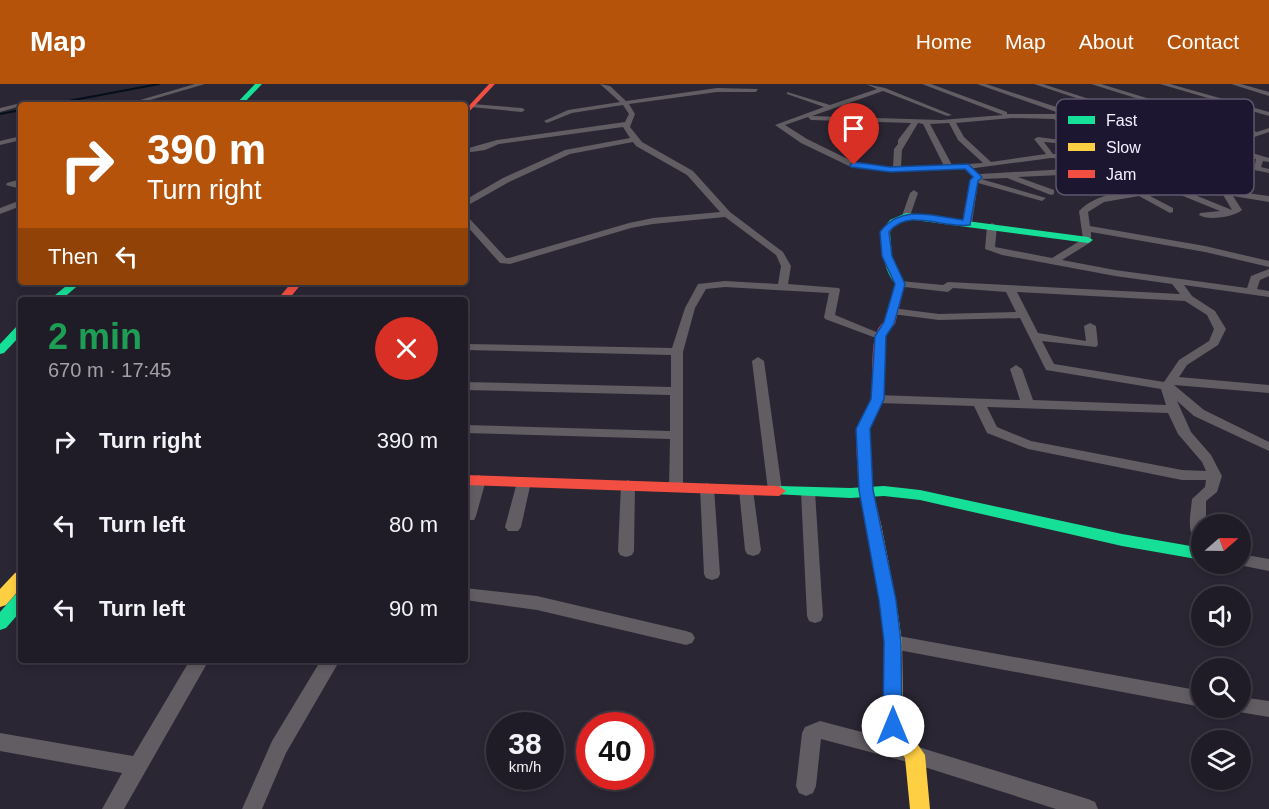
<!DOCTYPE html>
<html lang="en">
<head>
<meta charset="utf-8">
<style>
  :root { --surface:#201c27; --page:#2d2933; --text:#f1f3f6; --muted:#a2a1a7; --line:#3d3a44; --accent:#b45309 }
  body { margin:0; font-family:Arial,sans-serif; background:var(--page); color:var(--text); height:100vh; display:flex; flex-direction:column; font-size:22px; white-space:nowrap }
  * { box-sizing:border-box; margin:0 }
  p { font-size:20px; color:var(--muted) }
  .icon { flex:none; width:33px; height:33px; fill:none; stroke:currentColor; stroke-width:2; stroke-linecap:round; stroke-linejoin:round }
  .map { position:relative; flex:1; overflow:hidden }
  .sheet { position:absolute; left:18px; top:213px; width:450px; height:366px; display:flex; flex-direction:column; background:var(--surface); border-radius:6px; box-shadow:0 3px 9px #0003,0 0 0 2px var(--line) }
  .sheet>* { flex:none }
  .hud { position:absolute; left:18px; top:18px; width:450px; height:183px; border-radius:6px; box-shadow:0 3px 9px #0003,0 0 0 2px var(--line); background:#b45309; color:#fff; overflow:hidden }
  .needle { width:39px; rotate:70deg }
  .buttons { position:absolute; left:1191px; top:430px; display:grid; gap:12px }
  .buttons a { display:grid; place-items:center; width:60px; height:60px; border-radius:50%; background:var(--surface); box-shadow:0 3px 9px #0003,0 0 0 2px var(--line); font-size:30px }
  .speed { position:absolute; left:486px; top:628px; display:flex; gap:12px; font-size:30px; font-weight:700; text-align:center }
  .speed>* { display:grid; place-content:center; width:78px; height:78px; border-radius:50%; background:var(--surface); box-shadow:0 3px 9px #0003,0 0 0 2px var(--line); line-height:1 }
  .speed small { font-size:15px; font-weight:400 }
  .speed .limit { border:9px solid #d22; background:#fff; color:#111 }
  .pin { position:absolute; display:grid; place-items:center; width:51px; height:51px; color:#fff; margin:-62px -26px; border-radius:50% 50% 50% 0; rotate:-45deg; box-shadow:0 0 6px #0007 }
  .pin .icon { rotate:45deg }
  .me { position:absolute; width:66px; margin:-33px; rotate:0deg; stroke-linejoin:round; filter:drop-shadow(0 0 4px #0008) }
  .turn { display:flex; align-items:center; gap:21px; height:126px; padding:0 30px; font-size:27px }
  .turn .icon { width:78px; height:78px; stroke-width:2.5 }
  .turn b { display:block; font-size:42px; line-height:51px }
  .then { display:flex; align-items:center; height:57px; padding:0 30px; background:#0003; gap:12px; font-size:22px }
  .round { display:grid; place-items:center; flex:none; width:63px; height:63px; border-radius:32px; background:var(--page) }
  .head { display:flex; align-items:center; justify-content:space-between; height:102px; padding:0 30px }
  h1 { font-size:36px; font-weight:600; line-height:45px; color:#1e9e55 }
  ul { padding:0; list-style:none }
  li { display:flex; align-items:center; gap:18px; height:84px; padding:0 30px }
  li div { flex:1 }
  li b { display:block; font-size:22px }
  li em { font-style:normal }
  header { display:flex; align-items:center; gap:36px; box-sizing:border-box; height:84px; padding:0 30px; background:var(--accent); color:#fff }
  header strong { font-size:28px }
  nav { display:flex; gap:33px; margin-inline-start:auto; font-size:21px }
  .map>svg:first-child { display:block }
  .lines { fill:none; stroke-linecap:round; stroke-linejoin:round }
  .stream { stroke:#050f1b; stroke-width:2 }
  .street { fill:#615d62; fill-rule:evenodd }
  .fast { fill:#16e098; fill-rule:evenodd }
  .slow { fill:#ffcf43; fill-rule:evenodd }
  .jam { fill:#f24e42; fill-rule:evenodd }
  .route { fill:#1a73e8; stroke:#114b97; stroke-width:1.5 }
  .key { fill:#1d1630; stroke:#5d576e; stroke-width:1.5 }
  .key-label { font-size:16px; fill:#f3f0ff }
</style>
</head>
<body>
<header>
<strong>Map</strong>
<nav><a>Home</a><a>Map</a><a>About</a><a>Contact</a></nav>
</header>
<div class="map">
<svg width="1269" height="725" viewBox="0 0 1269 725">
  <rect width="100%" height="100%" fill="#2a2634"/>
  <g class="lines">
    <g class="stream">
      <path d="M 47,21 L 159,0"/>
      <path d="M 0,30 L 21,26"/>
    </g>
    <g class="street">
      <path d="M 195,0 L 205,0 L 133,21 L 123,21 Z"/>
      <path d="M 600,0 L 610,2 L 626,17 L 717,4 L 758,5 L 756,8 L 717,8 L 629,20 L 635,30 L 630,43 L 642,58 L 693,87 L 730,128 L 783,168 L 791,182 L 788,200 L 839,204 L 840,206 L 835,231 L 886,252 L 884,254 L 876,254 L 825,235 L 824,233 L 829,209 L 725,203 L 706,205 L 695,224 L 683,268 L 683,403 L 676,408 L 669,403 L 670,355 L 465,349 L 465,341 L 670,347 L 670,311 L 465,306 L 465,298 L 671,303 L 671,271 L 465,266 L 465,260 L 672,264 L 685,224 L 698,200 L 725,197 L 778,200 L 781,182 L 776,171 L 725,133 L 653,140 L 631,144 L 510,180 L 500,179 L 465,140 L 465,132 L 468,133 L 506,174 L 509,174 L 629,139 L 653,134 L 720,128 L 687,91 L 636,62 L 633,58 L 570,70 L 509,98 L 465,123 L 465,116 L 503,94 L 565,66 L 630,54 L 623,43 L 499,60 L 485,66 L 465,69 L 465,65 L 497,56 L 625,38 L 629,30 L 623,21 L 572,29 L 547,39 L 544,37 L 568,26 L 620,18 Z"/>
      <path d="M 866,0 L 885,4 L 952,31 L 947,32 L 883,7 L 812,32 L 941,36 L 1003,31 L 922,0 L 931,0 L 1007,28 L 1007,30 L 1062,30 L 977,0 L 986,0 L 1145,52 L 1171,67 L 1214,60 L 1034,0 L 1043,0 L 1224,59 L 1250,50 L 1091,0 L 1101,0 L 1257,48 L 1269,44 L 1269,48 L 1228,62 L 1269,74 L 1269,78 L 1263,77 L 1261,83 L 1269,85 L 1269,89 L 1254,86 L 1256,75 L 1228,67 L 1225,80 L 1216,88 L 1231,95 L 1231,107 L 1269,112 L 1269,118 L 1233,112 L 1242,126 C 1234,133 1208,137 1199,131 L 1200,129 L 1220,127 L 1178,110 L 1150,112 L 1173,124 L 1173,128 L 1170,129 L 1139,112 L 1104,118 L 1088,128 L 1090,142 L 1205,162 L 1269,177 L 1269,183 L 1205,168 L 1091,148 L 1091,158 L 1062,176 L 1115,186 L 1247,204 L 1251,192 L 1269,185 L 1269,192 L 1260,196 L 1257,205 L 1269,207 L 1269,213 L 1184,201 L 1192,212 L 1215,227 L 1226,245 L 1218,261 L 1187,281 L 1179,293 L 1269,301 L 1269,309 L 1174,301 L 1204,326 L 1269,358 L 1269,367 L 1194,332 L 1177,317 L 1191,348 L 1211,371 L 1222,392 L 1217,408 L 1206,417 L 1206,441 L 1202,441 L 1202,459 C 1184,454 1191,429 1192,415 L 1205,403 L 1206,396 L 1182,396 L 1028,365 L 987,349 L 974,322 L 877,319 L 871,315 L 877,311 L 1020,316 L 1010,285 L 1016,281 L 1022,285 L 1033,316 L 1166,321 L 1161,305 L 1046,286 L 1020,234 L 939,236 L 892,230 L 887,227 L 892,224 L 939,230 L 1016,228 L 1006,208 L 953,204 L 948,208 L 896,202 L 895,200 L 900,197 L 943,201 L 948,198 L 1180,210 L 1172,200 L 1115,192 L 1002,171 L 985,165 L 987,142 L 992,139 L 997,142 L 995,163 L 1052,174 L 1083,155 L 1079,127 C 1100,105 1139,107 1168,106 L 1122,87 L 1070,90 L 1091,101 L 1092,103 L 1088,105 L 1060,91 L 1018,93 L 1054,106 L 1054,110 L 1051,111 L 1007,94 L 981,95 L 1046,114 L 1042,117 L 978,99 L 972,139 L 967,142 L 962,139 L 970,96 L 973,93 L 971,91 L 975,89 L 980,90 L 1150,80 L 1197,88 L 1193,90 L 1150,84 L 1133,86 L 1232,126 L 1222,109 L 1224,98 L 1207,89 L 1217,79 L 1221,65 L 1120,76 L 1051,74 L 968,85 L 890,88 L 851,83 L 801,59 L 775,41 L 824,23 L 787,10 L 787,8 L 830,21 L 877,5 ZM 1070,32 L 1139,56 L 1162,68 L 1120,72 L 1053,70 L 1044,58 L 1078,61 L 1082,59 L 1038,53 L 1034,55 L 1046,70 L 991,78 L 964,53 L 956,39 L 1012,34 L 1054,35 L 1062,44 L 1061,49 L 1064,49 L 1070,44 L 1061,34 ZM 808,33 L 811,36 L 911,39 L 898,56 L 898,60 L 894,65 L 893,83 L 890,84 L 856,79 L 807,55 L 785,41 ZM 918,39 L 923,40 L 944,82 L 901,83 L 902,66 ZM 949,39 L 958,56 L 983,79 L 952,81 L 930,40 ZM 1017,208 L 1185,217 L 1207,231 L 1214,245 L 1209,257 L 1179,276 L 1164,298 L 1054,280 L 1042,257 L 1096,263 L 1098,261 L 1096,242 L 1090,239 L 1084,242 L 1086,257 L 1038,249 ZM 987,323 L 1168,329 L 1178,350 L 1202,378 L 1206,387 L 1182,386 L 1031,357 L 997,343 Z"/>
      <path d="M 1160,0 L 1170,0 L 1269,28 L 1269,32 Z"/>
      <path d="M 1231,0 L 1241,0 L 1269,8 L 1269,12 Z"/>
      <path d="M 21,19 L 24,21 L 0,28 L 0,24 Z"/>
      <path d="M 472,20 L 522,24 L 525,26 L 522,28 L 470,23 Z"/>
      <path d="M 21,52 L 21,56 L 0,61 L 0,57 Z"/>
      <path d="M 21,95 L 21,105 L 6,101 L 7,99 Z"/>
      <path d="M 914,106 L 918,109 L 910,132 L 903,134 L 902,132 L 910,109 Z"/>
      <path d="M 21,116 L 21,122 L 0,130 L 0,124 Z"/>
      <path d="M 758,273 L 764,277 L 782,406 L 775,411 L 768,406 L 752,277 Z"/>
      <path d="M 479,391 L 486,396 L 476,432 L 474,436 L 465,436 C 465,424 465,395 479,391 Z"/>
      <path d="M 524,393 L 531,398 L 521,443 L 518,447 L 508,447 L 505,443 L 517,398 Z"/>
      <path d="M 628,396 L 635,401 L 634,467 L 632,471 L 626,473 L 620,471 L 618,467 L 621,401 Z"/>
      <path d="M 707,399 L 714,404 L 720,490 L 718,494 L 712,496 L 706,494 L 704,490 L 700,404 Z"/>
      <path d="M 746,401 L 753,406 L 761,466 L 759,470 L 753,472 L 747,470 L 745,466 L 739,406 Z"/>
      <path d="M 808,403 L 813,405 L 815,408 L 823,532 L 821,537 L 815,539 L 809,537 L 807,532 L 801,408 L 803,405 Z"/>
      <path d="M 1240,470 L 1269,475 L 1269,487 L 1234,480 L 1240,480 Z"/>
      <path d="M 465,504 L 537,512 L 686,547 L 692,549 L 695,554 L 692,559 L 686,561 L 537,526 L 465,516 Z"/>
      <path d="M 893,551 L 1202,607 L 1202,623 L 893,565 L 887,563 L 884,558 L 887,553 Z"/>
      <path d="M 190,576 L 209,576 L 124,725 L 102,725 L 122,689 L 0,667 L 0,649 L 133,672 Z"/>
      <path d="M 321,576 L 340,576 L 286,669 L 262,725 L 242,725 L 272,657 Z"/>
      <path d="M 1240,613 L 1269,617 L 1269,633 L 1233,627 L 1232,624 L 1240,624 Z"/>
      <path d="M 820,637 L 915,662 L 1088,715 L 1095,718 L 1098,725 L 1056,725 L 915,680 L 821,655 L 816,702 L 813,709 L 806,712 L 799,709 L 796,702 L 802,649 L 805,643 Z"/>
    </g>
    <g class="fast">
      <path d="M 255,0 L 262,0 L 242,21 L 235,21 Z"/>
      <path d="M 906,129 L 1088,153 L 1093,156 L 1088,159 L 907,135 L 896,140 L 890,148 L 892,172 L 905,200 L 900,203 C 885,196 881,163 880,148 L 890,136 Z"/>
      <path d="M 71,198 L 82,198 L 61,216 L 49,216 Z"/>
      <path d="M 21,241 L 21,251 L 4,269 L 0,270 L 0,260 L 17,242 Z"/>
      <path d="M 779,402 L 850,404 L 884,402 L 920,406 L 1122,450 L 1202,464 L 1202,476 L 1122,462 L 920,416 L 884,412 L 850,414 L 774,410 L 772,407 L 774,404 Z"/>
      <path d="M 21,509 L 21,527 L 6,544 L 0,546 L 0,528 L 15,511 Z"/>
    </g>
    <g class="slow">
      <path d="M 873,435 L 878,436 L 881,440 L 896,516 L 902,558 L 903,639 L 925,671 L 930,725 L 910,725 L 905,674 L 883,642 L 884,558 L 880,516 L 865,440 L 868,436 Z"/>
      <path d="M 21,487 L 21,504 L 6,521 L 0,523 L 0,505 L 15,489 Z"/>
    </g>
    <g class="jam">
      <path d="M 489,0 L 495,0 L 465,32 L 465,26 Z"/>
      <path d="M 900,197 L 905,200 L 895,240 L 889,245 L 886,252 L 883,315 L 870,345 L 873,406 L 881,440 L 878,444 L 868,444 L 865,440 C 860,410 855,378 857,348 C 857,336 868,325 871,314 C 875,295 867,249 884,238 L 895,200 Z"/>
      <path d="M 292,198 L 303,198 L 288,216 L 277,216 Z"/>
      <path d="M 465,391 L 779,402 L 786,407 L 779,412 L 465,401 Z"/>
    </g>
  </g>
  <path class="route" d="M 854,78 L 890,83 L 968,80 L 982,93 L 978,97 L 970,141 C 943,145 909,123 889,148 L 892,172 L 905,200 L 894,240 L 886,252 L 884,315 L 870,345 L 873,406 L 896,516 L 901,558 L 902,642 L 900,648 L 893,651 L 886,648 L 883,642 L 884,558 L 879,516 L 859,406 L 856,345 L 871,315 L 875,252 L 884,238 L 895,200 L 882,172 L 880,148 C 901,120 933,132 963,136 L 970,96 L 973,93 L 965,85 L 890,88 L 851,83 L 850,81 Z"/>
  <rect x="1056" y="15" width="198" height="96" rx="9" class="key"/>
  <rect x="1068" y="32" width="27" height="8" fill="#16e098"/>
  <rect x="1068" y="59" width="27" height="8" fill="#ffcf43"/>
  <rect x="1068" y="86" width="27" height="8" fill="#f24e42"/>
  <g class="key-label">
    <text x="1106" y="42">Fast</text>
    <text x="1106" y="69">Slow</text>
    <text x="1106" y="96">Jam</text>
  </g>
</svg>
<div class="buttons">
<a><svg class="needle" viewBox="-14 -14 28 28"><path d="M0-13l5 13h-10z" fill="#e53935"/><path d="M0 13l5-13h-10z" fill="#a2a1a7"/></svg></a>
<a><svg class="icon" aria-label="sound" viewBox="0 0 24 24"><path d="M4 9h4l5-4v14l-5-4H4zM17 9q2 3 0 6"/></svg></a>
<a><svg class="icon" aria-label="search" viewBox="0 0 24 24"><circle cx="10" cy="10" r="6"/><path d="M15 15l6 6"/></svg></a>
<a><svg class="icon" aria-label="layers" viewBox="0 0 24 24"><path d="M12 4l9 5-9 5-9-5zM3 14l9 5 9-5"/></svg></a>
</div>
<div class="speed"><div>38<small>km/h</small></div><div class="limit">40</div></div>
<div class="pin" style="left:854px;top:81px;background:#d93025"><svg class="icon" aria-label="arrive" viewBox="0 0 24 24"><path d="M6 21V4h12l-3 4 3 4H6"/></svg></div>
<svg class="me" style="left:893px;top:642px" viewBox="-20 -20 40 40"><circle r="19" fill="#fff"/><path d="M0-13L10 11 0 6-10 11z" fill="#1a73e8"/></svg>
<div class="hud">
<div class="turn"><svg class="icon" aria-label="right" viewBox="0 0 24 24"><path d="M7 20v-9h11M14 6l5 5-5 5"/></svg><div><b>390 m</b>Turn right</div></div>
<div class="then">Then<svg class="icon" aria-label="left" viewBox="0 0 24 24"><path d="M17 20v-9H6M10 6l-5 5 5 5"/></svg></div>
</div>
<section class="sheet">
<div class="head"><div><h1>2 min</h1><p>670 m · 17:45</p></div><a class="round" style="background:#d93025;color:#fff"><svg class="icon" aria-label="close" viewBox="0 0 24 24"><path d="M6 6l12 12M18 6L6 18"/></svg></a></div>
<ul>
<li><svg class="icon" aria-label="right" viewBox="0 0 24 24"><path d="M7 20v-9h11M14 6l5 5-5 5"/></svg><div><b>Turn right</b></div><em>390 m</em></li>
<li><svg class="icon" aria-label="left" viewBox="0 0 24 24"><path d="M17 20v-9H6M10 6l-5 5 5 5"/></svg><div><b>Turn left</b></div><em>80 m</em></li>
<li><svg class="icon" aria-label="left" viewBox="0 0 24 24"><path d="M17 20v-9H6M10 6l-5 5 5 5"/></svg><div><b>Turn left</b></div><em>90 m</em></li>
</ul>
</section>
</div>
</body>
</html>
